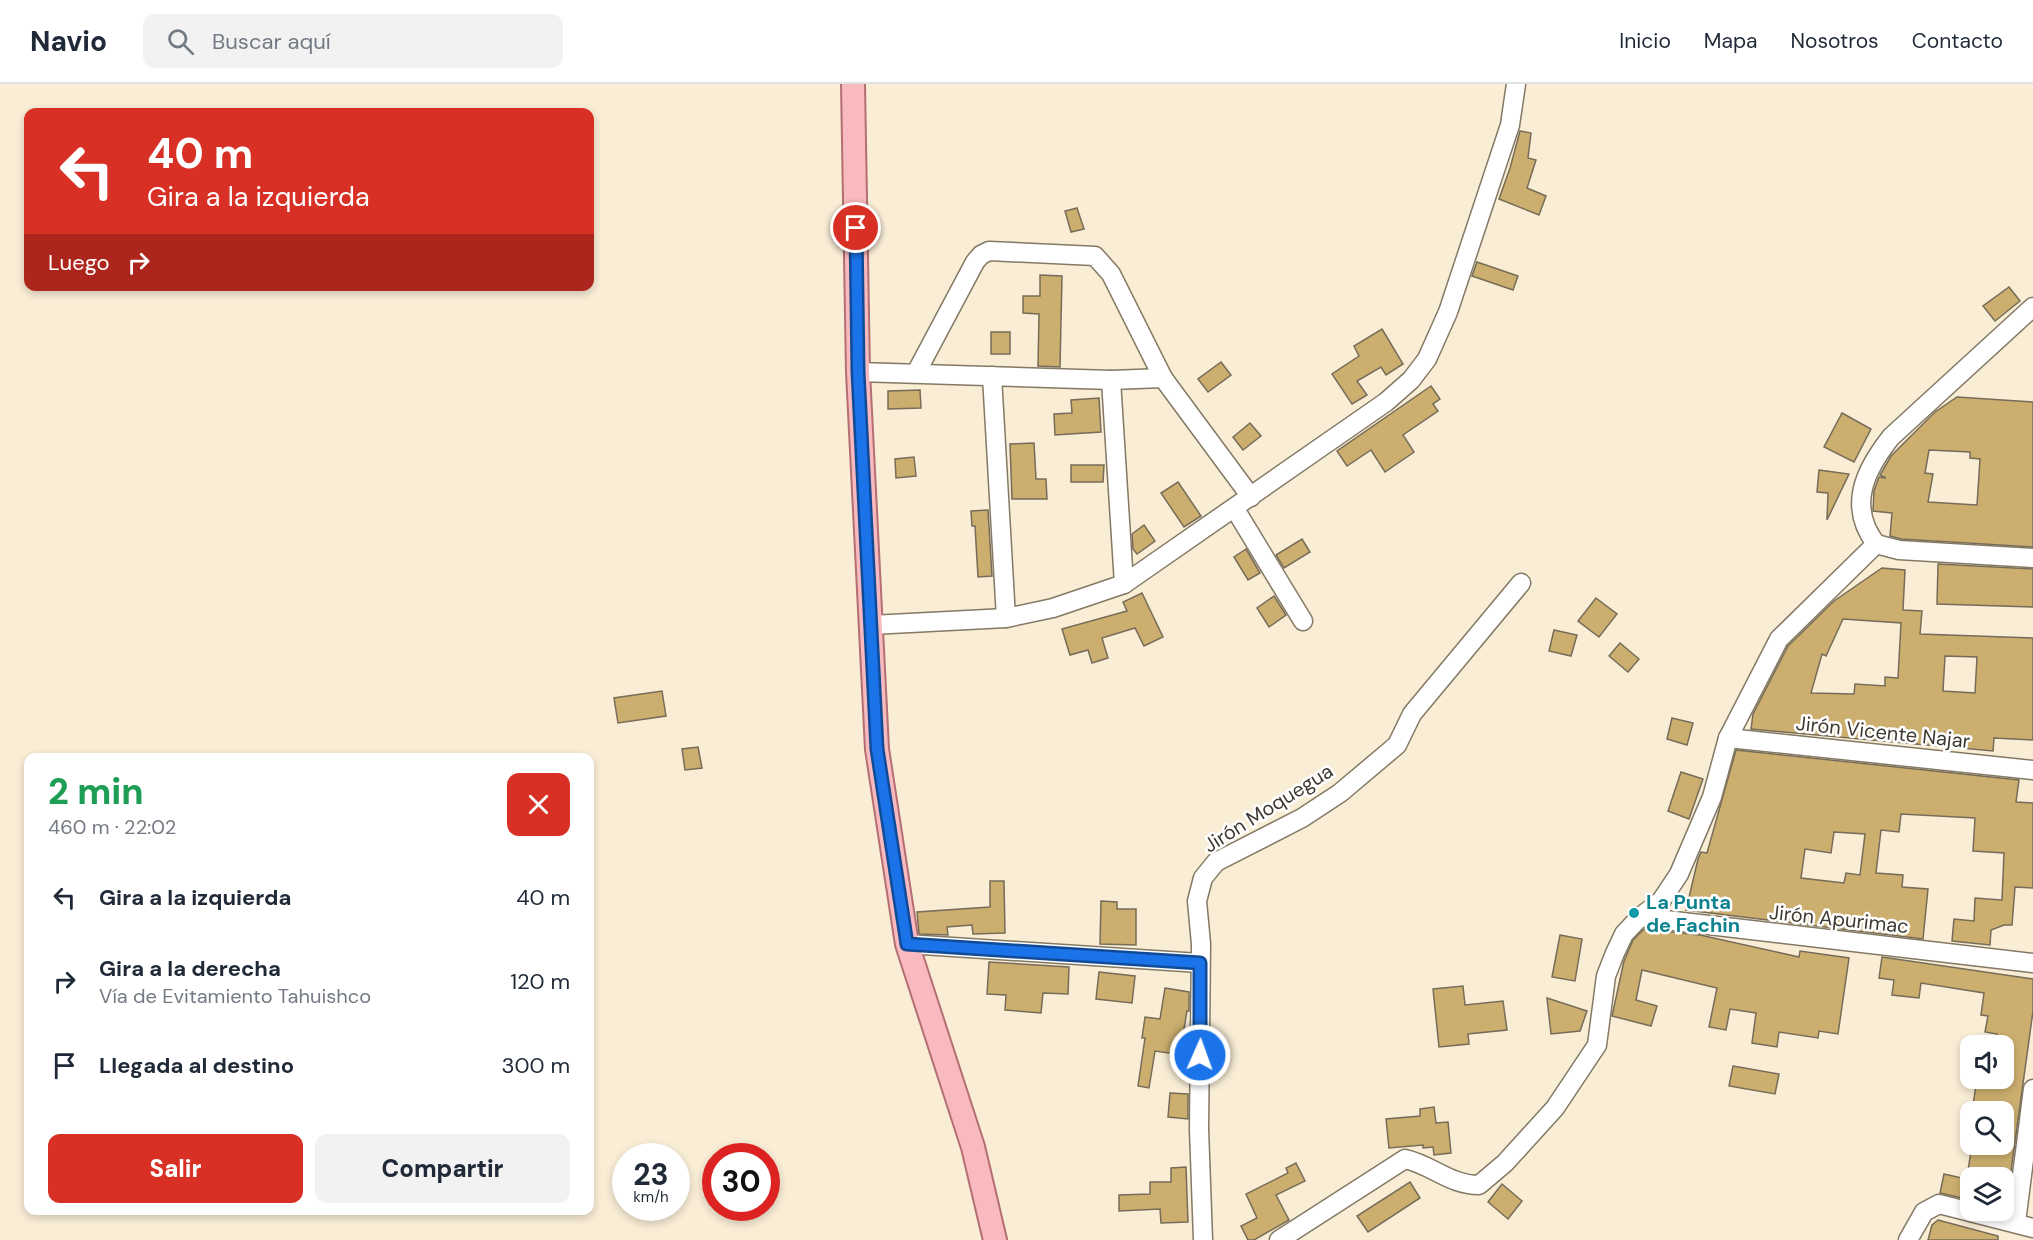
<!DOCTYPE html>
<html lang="es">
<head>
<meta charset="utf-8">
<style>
  :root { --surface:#fff; --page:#f2f2f3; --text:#1f2937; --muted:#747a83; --line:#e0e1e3; --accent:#d93025 }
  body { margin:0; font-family:"DM Sans",sans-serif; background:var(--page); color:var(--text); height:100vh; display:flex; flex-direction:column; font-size:22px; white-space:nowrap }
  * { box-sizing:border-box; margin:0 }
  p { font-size:20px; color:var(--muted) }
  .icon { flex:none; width:33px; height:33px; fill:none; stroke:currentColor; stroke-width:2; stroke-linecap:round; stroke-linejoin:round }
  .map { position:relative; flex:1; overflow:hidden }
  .details { position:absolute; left:24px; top:669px; width:570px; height:462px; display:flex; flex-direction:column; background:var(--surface); border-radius:12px; box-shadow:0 3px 9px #0003 }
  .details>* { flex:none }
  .top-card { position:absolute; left:24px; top:24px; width:570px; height:183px; border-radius:12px; box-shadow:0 3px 9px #0003; background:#d93025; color:#fff; overflow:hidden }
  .tools { position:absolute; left:1960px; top:951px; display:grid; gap:12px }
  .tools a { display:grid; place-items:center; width:54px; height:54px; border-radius:12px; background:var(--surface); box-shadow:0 3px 9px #0003; font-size:30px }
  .speed { position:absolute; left:612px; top:1059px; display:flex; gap:12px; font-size:30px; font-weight:700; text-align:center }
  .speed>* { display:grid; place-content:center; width:78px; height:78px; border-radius:50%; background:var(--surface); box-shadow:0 3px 9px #0003; line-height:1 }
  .speed small { font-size:15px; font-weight:400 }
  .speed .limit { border:9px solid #d22; background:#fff; color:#111 }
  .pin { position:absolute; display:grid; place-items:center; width:51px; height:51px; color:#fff; margin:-26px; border:3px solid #fff; border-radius:50%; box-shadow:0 2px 6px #0007 }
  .me { position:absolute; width:66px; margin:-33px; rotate:2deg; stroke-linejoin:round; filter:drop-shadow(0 0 4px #0008) }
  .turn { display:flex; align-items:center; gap:21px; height:126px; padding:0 24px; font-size:27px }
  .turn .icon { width:78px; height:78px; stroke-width:2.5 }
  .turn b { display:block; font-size:42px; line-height:51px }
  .then { display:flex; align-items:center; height:57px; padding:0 24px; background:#0003; gap:12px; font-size:22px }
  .round { display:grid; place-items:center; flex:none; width:63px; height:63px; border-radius:12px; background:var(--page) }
  .overview { display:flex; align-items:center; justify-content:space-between; height:102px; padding:0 24px }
  h1 { font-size:36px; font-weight:800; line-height:45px; color:#1e9e55 }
  .action { display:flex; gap:12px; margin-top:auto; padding:12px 24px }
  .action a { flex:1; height:69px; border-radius:12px; background:var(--accent); color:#fff; font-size:24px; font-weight:800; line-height:69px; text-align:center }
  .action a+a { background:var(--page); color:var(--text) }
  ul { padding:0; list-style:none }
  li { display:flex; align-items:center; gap:18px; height:84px; padding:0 24px }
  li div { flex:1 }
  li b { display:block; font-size:22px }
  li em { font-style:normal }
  header { display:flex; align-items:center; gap:36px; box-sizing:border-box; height:84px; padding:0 30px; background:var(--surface); border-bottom:2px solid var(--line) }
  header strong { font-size:28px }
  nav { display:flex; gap:33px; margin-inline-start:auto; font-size:21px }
  .search { width:420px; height:54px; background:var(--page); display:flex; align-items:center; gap:15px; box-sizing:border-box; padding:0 21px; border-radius:12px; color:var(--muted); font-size:22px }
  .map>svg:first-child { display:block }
  .building { fill:#ccae6f; stroke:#766c58; stroke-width:1.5; fill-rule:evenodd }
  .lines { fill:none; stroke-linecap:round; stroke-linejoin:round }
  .minor-casing { stroke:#837964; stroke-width:21 }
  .major-casing { stroke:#b36f71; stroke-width:26 }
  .minor { stroke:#fff; stroke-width:18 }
  .major { stroke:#f8babf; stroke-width:22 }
  .route-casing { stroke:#114b97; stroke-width:15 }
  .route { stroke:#1a73e8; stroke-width:10 }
  .culture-dot { fill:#0f9aa8; stroke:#fff; stroke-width:2 }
  .labels { text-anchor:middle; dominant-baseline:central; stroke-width:5; stroke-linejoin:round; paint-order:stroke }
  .street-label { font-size:20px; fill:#3d3930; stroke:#fff }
  .culture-label { font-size:20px; font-weight:bold; fill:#0d838f; stroke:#fff; text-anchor:start }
</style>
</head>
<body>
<header>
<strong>Navio</strong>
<div class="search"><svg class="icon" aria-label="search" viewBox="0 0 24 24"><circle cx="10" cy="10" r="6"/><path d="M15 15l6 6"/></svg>Buscar aquí</div>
<nav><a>Inicio</a><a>Mapa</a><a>Nosotros</a><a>Contacto</a></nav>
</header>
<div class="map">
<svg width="2033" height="1156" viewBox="0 0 2033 1156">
  <rect width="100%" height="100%" fill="#f9edd6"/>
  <g class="building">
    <path d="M 1520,47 L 1531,49 L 1528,74 L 1536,76 L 1527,104 L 1546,112 L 1539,131 L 1499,115 L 1510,84 Z"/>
    <path d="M 1077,124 L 1084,145 L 1071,148 L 1065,127 Z"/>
    <path d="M 1477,178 L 1518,192 L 1513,206 L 1472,192 Z"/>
    <path d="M 1040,191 L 1062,192 L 1060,283 L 1038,282 L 1039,230 L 1023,229 L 1023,212 L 1040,212 Z"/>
    <path d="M 2009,203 L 2020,217 L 1995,237 L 1983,222 Z"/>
    <path d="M 1382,245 L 1403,280 L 1386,291 L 1381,283 L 1357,297 L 1367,311 L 1352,320 L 1332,290 L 1359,272 L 1354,262 Z"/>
    <rect x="991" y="248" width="19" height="22"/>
    <path d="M 1221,278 L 1231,291 L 1208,308 L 1198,295 Z"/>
    <path d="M 1431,302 L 1440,315 L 1433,320 L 1438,327 L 1403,351 L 1414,368 L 1385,388 L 1371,366 L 1347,382 L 1337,367 Z"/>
    <path d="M 920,306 L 921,324 L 888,325 L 888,307 Z"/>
    <path d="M 1957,313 L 2033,318 L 2033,463 L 1901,455 L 1890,452 L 1892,429 L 1873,427 L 1874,407 L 1879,393 L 1886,394 L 1880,391 L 1891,372 L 1935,328 ZM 1929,366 L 1970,368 L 1970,374 L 1980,375 L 1977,421 L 1928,418 L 1933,390 L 1925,389 Z"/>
    <path d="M 1099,314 L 1101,348 L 1055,351 L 1054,330 L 1072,329 L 1071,316 Z"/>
    <path d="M 1842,329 L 1871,345 L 1854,378 L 1824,363 Z"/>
    <path d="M 1250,339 L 1261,352 L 1243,366 L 1233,353 Z"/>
    <path d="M 1034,359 L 1036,395 L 1046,395 L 1047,415 L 1012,415 L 1010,360 Z"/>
    <path d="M 914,373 L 916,392 L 896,394 L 895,375 Z"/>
    <path d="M 1071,381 L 1104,381 L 1103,398 L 1071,398 Z"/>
    <path d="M 1819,386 L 1849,390 L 1827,436 L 1828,409 L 1817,408 Z"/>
    <path d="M 1178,398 L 1201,432 L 1184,443 L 1161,409 Z"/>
    <path d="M 988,426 L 992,492 L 978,493 L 975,442 L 972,442 L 971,427 Z"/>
    <path d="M 1144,441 L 1155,457 L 1137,470 L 1133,465 L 1132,450 Z"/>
    <path d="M 1302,455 L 1310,468 L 1284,484 L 1276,471 Z"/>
    <path d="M 1246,465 L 1260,489 L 1248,496 L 1234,473 Z"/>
    <path d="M 1938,480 L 2033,485 L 2033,523 L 1937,520 Z"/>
    <path d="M 1882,484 L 1905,486 L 1903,526 L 1922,527 L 1920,550 L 2033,554 L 2033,656 L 1994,654 L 1993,667 L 1751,645 L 1753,630 L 1788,562 L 1834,517 ZM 1843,535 L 1901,539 L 1898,594 L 1885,593 L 1885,602 L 1855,600 L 1854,610 L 1811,609 L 1822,570 L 1826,572 ZM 1945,572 L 1977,573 L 1975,609 L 1943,607 Z"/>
    <path d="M 1142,509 L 1163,553 L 1144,562 L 1135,544 L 1102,554 L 1108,574 L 1092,579 L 1088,566 L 1070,571 L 1062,545 L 1127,527 L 1123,518 Z"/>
    <path d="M 1274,512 L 1286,531 L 1269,543 L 1257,524 Z"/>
    <path d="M 1596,514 L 1617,530 L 1599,553 L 1578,537 Z"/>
    <path d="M 1554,546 L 1577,551 L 1571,572 L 1549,567 Z"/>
    <path d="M 1620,559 L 1639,575 L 1628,588 L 1609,572 Z"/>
    <path d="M 662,607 L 666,632 L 618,639 L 614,614 Z"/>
    <path d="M 1672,634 L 1693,639 L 1687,661 L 1667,655 Z"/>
    <path d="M 698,663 L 702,684 L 685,686 L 682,665 Z"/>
    <path d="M 1736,666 L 2019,696 L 2016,718 L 2033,719 L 2033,804 L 2015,803 L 2012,841 L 2004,841 L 1991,846 L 1990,861 L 1952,857 L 1954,835 L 1974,837 L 1975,814 L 2002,816 L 2004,769 L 1973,767 L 1975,734 L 1901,730 L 1899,748 L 1881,746 L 1876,789 L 1903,791 L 1902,803 L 1928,805 L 1923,855 L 1686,826 L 1698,775 L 1701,768 L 1707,769 ZM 1834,748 L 1865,750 L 1860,791 L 1846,789 L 1844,799 L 1801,794 L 1805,765 L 1831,769 Z"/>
    <path d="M 1681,688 L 1703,695 L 1689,735 L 1668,727 Z"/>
    <path d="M 990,797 L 1004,797 L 1005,849 L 973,850 L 972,841 L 947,843 L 948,851 L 919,850 L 917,828 L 990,823 Z"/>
    <path d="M 1101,817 L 1117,818 L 1117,825 L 1136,825 L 1136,861 L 1100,860 Z"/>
    <path d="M 1644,845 L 1700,851 L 1799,873 L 1800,867 L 1849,874 L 1838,950 L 1819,947 L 1818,954 L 1779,948 L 1777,963 L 1752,959 L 1756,929 L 1730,925 L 1726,946 L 1709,943 L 1717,904 L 1642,886 L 1636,916 L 1657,922 L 1651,942 L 1612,932 L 1624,877 L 1633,856 Z"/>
    <path d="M 1560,851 L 1582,855 L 1575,897 L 1552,893 Z"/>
    <path d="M 1882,873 L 2033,895 L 2033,927 L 2010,1094 L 1967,1094 L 1972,1060 L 2004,1060 L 2004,1028 L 1972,1028 L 1977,994 L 2004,994 L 2004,962 L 1995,962 L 1997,950 L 1985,948 L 1988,932 L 1981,931 L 1984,909 L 1921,899 L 1919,914 L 1892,911 L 1894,896 L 1879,894 Z"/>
    <path d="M 989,878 L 1069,883 L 1068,910 L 1043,909 L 1041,929 L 1005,926 L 1006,911 L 987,910 Z"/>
    <path d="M 1099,888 L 1135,892 L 1132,919 L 1096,915 Z"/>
    <path d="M 1463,902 L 1465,921 L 1503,917 L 1507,946 L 1468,950 L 1469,960 L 1439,963 L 1433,905 Z"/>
    <path d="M 1165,904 L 1189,908 L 1189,927 L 1187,927 L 1182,957 L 1189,958 L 1189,972 L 1155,967 L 1149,1004 L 1138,1002 L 1145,954 L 1142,954 L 1145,933 L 1160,935 Z"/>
    <path d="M 1547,914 L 1587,927 L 1580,947 L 1551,950 Z"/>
    <path d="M 1733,982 L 1779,990 L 1775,1010 L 1729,1002 Z"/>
    <path d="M 1170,1009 L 1188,1010 L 1188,1035 L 1168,1033 Z"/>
    <path d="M 1434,1023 L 1436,1039 L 1448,1038 L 1451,1069 L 1434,1071 L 1433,1063 L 1423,1064 L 1423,1061 L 1389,1064 L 1386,1035 L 1420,1032 L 1420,1025 Z"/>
    <path d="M 1296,1079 L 1305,1097 L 1276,1111 L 1289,1136 L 1254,1156 L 1248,1156 L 1241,1142 L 1257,1134 L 1246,1110 L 1288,1089 L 1286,1084 Z"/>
    <path d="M 1186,1083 L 1188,1138 L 1161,1139 L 1160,1125 L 1119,1127 L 1119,1111 L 1150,1110 L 1150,1098 L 1171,1098 L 1171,1084 Z"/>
    <path d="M 1944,1090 L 1971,1096 L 1971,1116 L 1940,1109 Z"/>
    <path d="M 1410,1098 L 1420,1114 L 1368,1148 L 1357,1132 Z"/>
    <path d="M 1502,1100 L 1522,1117 L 1508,1135 L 1488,1118 Z"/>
    <path d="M 1938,1136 L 1998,1152 L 1998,1156 L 1928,1156 L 1932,1141 Z"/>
  </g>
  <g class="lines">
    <g class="minor-casing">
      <g id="minor">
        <path d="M 858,288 L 1111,296 L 1163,294 L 1251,413"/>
        <path d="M 916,289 L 975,178 L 981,171 L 989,167 L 1095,172 L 1111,190 L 1163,294"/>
        <path d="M 992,292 L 1006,534"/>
        <path d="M 1111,296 L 1124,500"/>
        <path d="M 1235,425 L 1303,537"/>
        <path d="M 1876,460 L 1899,466 L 2033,474"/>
        <path d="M 871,541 L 1006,534 L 1053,524 L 1124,500 L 1386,318 L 1411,296 L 1427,275 L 1448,228 L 1510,41 L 1516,0"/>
        <path d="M 1728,654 L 2033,686"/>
        <path d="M 1640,833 L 2033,879"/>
        <path d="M 907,860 L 1200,879"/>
        <path d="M 2016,1138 L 2033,1005"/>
        <path d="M 1203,1156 L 1199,1045 L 1201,860 L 1197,817 L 1203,794 L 1216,778 L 1302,734 L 1340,709 L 1397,661 L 1412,630 L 1521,499"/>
        <path d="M 1279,1156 L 1405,1075 C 1432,1081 1450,1101 1479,1101 L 1505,1079 L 1555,1024 L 1597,961 L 1606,892 L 1615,869 L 1624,850 L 1640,833 L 1661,817 L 1679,790 L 1712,713 L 1728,654 L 1779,555 L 1876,460 C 1847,422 1865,386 1891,353 L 2033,223"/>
        <path d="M 1908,1156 L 1924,1128 L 1939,1120 L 2033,1144"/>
      </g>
    </g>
    <g class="major-casing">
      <path id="major" d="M 853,0 L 858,288 L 877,665 L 907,860 L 973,1063 L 995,1156"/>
    </g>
    <use href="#minor" class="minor"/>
    <use href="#major" class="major"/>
  </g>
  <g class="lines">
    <g class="route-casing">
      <path id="route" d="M 856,144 L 858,288 L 877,665 L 907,860 L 1200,879 L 1200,971"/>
    </g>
    <use href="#route" class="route"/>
  </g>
  <circle class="culture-dot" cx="1634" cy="829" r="6"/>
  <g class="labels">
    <g class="street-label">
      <text transform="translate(1883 648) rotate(6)">Jirón Vicente Najar</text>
      <text transform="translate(1268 724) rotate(-32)">Jirón Moquegua</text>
      <text transform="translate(1839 835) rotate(6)">Jirón Apurimac</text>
    </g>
    <g class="culture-label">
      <text x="1646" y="818">La Punta<tspan x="1646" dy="23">de Fachin</tspan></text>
    </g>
  </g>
</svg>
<div class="tools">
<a><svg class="icon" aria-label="sound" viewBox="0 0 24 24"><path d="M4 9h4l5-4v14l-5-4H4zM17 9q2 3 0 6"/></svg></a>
<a><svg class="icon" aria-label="search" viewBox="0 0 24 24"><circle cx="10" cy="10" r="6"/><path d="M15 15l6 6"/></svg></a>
<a><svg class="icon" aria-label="layers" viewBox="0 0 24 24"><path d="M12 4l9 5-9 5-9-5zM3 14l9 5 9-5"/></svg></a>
</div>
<div class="speed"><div>23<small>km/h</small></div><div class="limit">30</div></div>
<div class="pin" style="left:856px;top:144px;background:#d93025"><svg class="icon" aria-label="arrive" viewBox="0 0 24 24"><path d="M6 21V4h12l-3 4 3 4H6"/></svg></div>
<svg class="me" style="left:1200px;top:971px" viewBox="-20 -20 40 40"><circle r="17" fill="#1a73e8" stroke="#fff" stroke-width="3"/><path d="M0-11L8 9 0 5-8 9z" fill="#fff"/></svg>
<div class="top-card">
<div class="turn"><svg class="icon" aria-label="left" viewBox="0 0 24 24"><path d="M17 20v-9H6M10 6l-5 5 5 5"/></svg><div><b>40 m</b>Gira a la izquierda</div></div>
<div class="then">Luego<svg class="icon" aria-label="right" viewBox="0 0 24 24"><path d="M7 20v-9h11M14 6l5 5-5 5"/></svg></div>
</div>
<section class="details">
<div class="overview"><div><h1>2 min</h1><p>460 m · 22:02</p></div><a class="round" style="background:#d93025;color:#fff"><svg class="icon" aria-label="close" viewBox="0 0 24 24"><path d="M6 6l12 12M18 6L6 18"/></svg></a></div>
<ul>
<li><svg class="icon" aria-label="left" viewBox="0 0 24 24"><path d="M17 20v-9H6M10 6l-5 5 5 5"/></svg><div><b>Gira a la izquierda</b></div><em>40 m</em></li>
<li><svg class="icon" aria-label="right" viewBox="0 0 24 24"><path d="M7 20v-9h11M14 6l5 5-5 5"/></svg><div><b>Gira a la derecha</b><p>Vía de Evitamiento Tahuishco</p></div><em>120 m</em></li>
<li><svg class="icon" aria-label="arrive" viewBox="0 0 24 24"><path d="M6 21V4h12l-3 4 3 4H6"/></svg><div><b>Llegada al destino</b></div><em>300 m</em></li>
</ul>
<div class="action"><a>Salir</a><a>Compartir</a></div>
</section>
</div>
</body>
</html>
